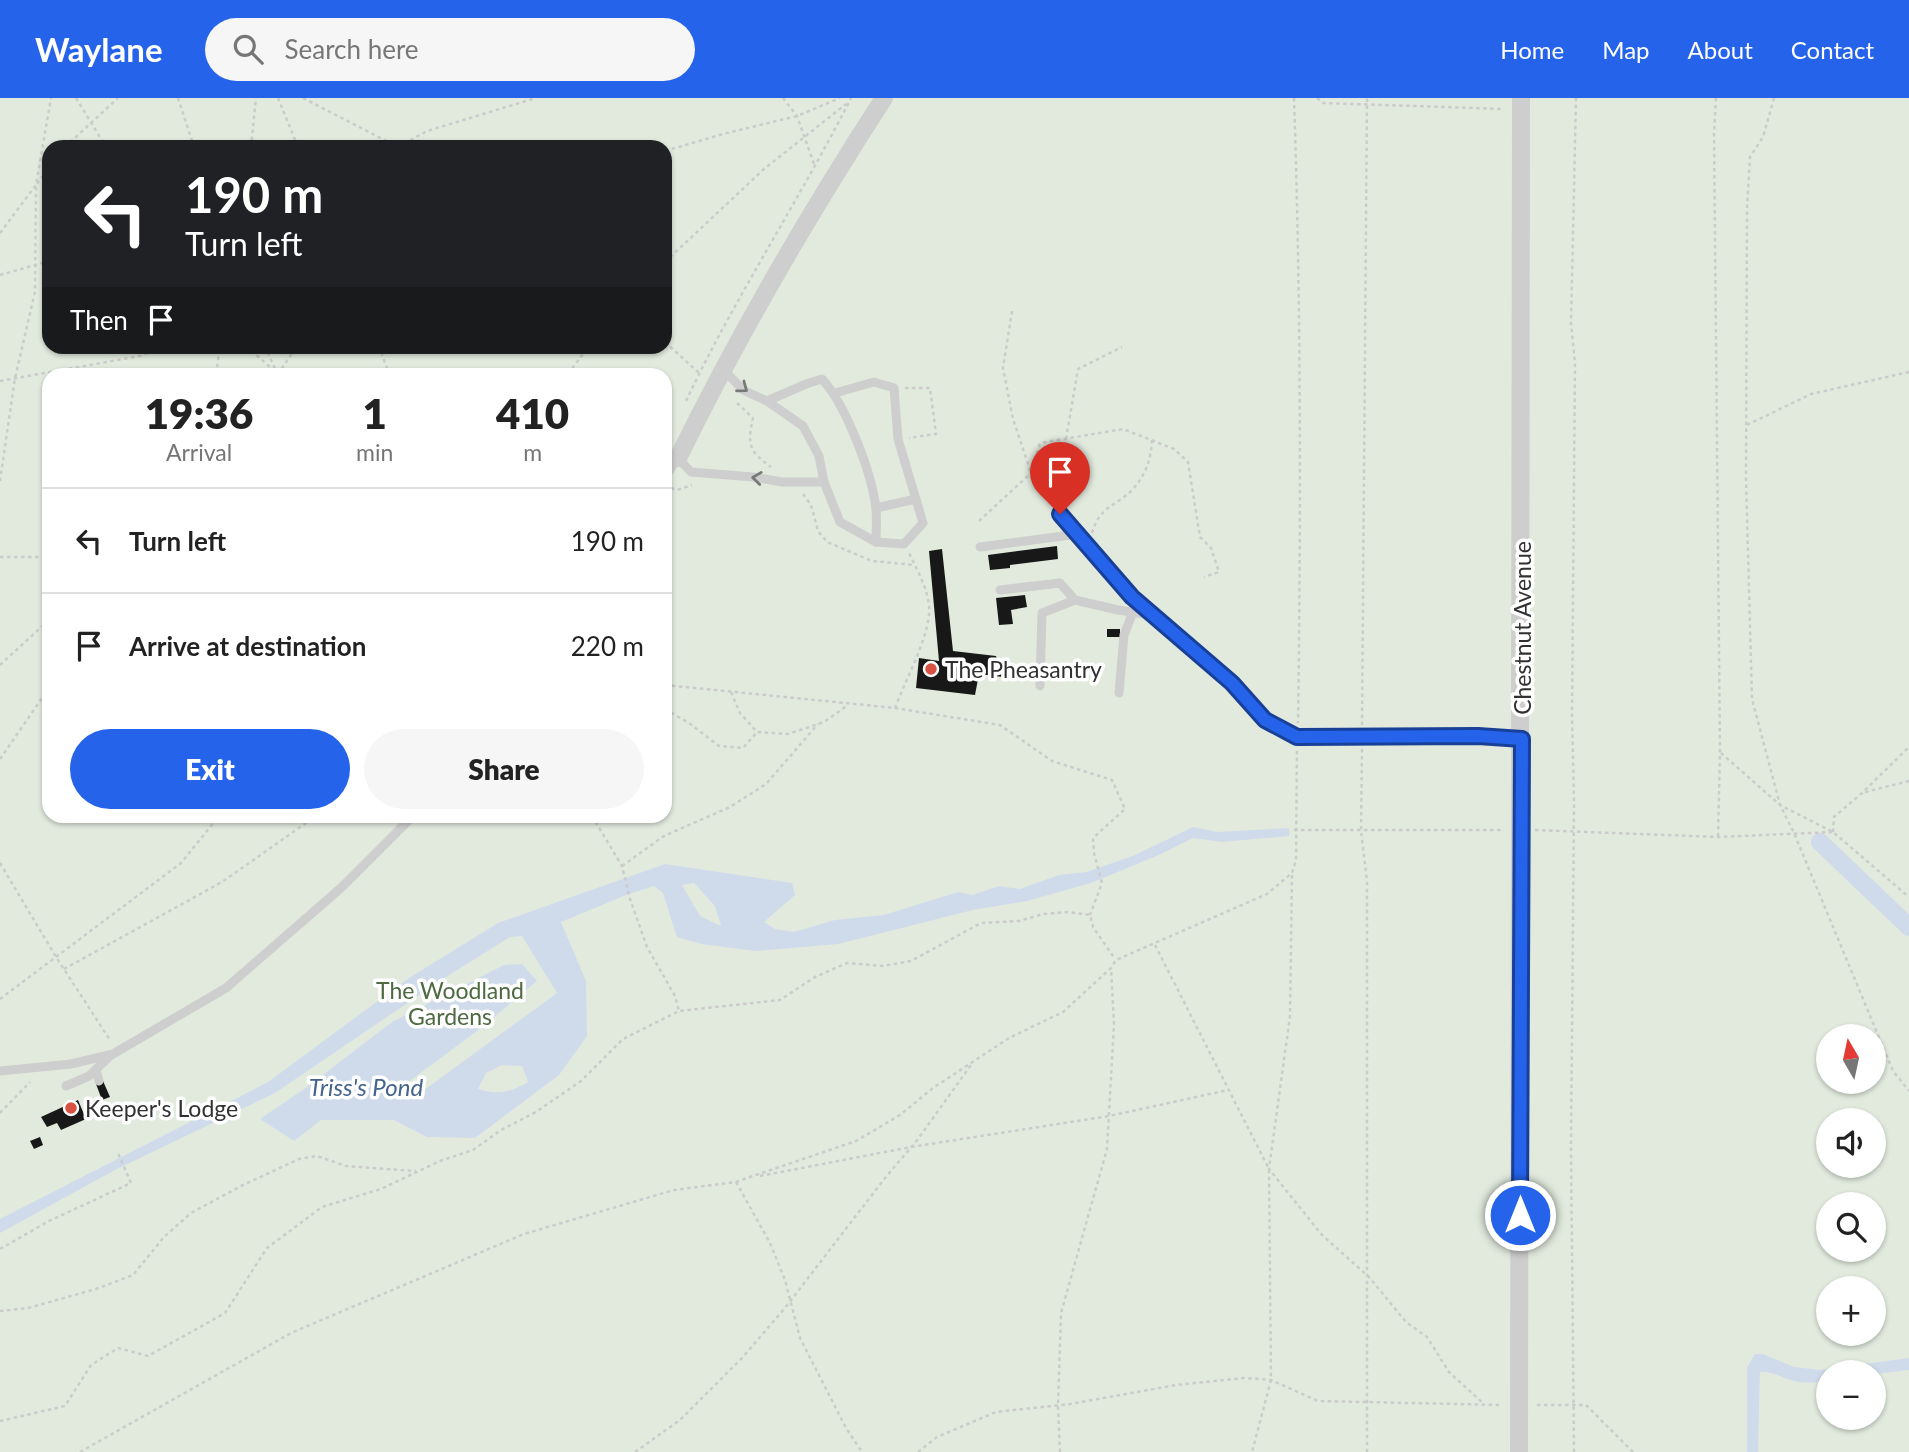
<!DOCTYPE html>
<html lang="en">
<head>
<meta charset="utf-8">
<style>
  :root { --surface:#fff; --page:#f6f6f6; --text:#222; --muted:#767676; --line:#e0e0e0; --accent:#2563eb }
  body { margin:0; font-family:Lato,sans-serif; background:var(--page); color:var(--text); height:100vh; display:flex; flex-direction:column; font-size:26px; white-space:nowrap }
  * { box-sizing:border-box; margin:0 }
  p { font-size:23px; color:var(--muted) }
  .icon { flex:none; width:38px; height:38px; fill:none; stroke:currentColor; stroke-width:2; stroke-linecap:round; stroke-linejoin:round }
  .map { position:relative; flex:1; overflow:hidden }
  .drawer { position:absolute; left:42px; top:270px; width:630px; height:455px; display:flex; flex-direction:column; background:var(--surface); border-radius:21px; box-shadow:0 2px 5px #0004 }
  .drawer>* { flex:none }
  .banner { position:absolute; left:42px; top:42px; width:630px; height:214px; border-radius:21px; box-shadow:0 2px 5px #0004; background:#202124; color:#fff; overflow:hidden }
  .needle { width:46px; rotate:351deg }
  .controls { position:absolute; left:1816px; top:926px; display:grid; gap:14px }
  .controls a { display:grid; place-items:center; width:70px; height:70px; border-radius:50%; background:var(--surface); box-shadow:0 2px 5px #0004; font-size:35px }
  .pin { position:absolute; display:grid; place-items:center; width:60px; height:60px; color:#fff; margin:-72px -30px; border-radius:50% 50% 50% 0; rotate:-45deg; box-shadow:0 0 7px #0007 }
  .pin .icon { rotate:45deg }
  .me { position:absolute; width:77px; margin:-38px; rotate:0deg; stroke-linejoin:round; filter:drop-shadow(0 0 5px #0008) }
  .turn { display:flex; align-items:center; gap:24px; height:147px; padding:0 28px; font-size:32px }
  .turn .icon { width:91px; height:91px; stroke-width:2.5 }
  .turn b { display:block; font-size:49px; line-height:60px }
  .then { display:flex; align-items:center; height:66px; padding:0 28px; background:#0003; gap:14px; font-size:26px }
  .eta { display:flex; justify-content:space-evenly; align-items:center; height:119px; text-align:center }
  .eta b { font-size:42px; font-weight:800; line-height:49px }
  .primary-button { display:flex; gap:14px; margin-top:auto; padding:14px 28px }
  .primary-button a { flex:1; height:80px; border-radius:42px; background:var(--accent); color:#fff; font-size:28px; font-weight:800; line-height:80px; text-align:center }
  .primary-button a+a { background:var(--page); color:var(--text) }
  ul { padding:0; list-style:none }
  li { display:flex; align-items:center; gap:21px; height:105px; padding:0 28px; border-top:2px solid var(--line) }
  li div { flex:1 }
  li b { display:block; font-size:26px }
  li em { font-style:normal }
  header { display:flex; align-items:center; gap:42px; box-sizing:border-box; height:98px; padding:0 35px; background:var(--accent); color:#fff }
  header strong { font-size:33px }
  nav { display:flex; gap:38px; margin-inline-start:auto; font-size:24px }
  .search { width:490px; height:63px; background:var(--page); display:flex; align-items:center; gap:18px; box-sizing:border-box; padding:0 24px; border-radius:38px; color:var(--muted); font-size:26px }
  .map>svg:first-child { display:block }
  .green { fill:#e2eade; fill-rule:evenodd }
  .water { fill:#cfdbeb; fill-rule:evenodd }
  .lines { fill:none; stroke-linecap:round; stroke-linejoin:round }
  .canal { stroke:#cfdbeb; stroke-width:18 }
  .building { fill:#181818 }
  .path { stroke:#cbcbcb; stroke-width:2.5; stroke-dasharray:3.5 3.5; stroke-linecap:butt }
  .service { stroke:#cecece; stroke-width:9 }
  .minor { stroke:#cecece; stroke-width:18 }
  .oneway { stroke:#787878 }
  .route-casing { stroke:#184099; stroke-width:18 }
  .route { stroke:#2563eb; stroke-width:12 }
  .poi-dot { fill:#d95142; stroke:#fff; stroke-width:2.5 }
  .labels { text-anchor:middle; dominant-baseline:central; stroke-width:7; stroke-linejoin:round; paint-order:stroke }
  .street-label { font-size:23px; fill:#313131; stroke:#fff }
  .poi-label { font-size:23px; fill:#313131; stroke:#fff; text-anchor:start }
  .park-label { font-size:23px; fill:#4d6a41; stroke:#fff }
  .water-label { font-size:24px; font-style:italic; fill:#44648e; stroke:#fff }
</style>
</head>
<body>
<header>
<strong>Waylane</strong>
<div class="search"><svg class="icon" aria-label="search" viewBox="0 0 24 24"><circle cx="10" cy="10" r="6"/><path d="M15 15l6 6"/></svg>Search here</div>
<nav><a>Home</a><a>Map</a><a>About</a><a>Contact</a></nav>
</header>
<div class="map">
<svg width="1909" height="1354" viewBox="0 0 1909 1354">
  <rect width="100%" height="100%" fill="#fff"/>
  <path class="green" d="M 0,0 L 1909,0 L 1909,1354 L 0,1354 ZM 49,49 L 665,49 L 665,248 L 49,248 ZM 49,276 L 665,276 L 665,718 L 49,718 ZM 1829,938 L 1874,938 L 1874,984 L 1829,984 ZM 1829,1022 L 1874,1022 L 1874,1068 L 1829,1068 ZM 1829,1106 L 1874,1106 L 1874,1152 L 1829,1152 ZM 1829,1190 L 1874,1190 L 1874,1236 L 1829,1236 ZM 1829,1274 L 1874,1274 L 1874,1320 L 1829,1320 Z"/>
  <g class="water">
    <path d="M 1193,729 L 1217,734 L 1289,730 L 1289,738 L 1222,744 L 1193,740 L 1161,756 L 1091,785 L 1027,803 L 973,812 L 838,846 L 756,853 L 701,846 L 677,839 L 663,795 L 654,788 L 626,797 L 561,824 L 586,883 L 587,938 L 559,977 L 475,1040 L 427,1039 L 394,1022 L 321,1022 L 294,1043 L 260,1021 L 307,989 L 392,924 L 504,867 L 522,866 L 537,883 L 481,930 L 399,991 L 412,1001 L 557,895 L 522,838 L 510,839 L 446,879 L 275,995 L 115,1072 L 0,1135 L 0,1121 L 268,984 L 409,880 L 498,825 L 665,766 L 792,785 L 795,797 L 764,824 L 775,831 L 794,834 L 835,822 L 884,817 L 958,794 L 972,797 L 999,788 L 1020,791 L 1059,777 L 1087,774 L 1135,757 ZM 694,785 L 715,808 L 721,828 L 700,818 L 682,787 ZM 502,967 L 522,968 L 528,984 C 512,994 496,997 478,991 L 486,975 Z"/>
    <path d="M 1755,1256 L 1763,1256 L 1794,1269 L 1820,1272 L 1909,1260 L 1909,1272 L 1874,1276 L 1874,1274 L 1829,1274 L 1829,1283 C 1816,1284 1806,1286 1794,1283 C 1782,1280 1773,1273 1760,1274 L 1758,1354 L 1747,1354 L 1747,1269 Z"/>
  </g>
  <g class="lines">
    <path class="canal" d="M 1820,744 L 1909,829"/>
  </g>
  <g class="building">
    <path d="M 1057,448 L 1058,461 L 1010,467 L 1010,470 L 990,472 L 988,457 Z"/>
    <path d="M 942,451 L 953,553 L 996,558 L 1003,579 L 979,576 L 975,597 L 916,590 L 919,560 L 939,563 L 929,453 Z"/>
    <path d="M 1025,497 L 1027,509 L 1011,512 L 1013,526 L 999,527 L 996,500 Z"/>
    <rect x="1107" y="531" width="13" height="8"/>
    <path d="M 103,983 L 110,999 L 102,1002 L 96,986 Z"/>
    <path d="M 78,1002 L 86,1021 L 61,1032 L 57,1025 L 47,1029 L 41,1019 Z"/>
    <path d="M 40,1039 L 43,1047 L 34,1051 L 30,1043 Z"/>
  </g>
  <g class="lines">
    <g class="path">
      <path d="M 76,0 L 106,49"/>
      <path d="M 178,0 L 194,49"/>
      <path d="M 278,0 L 298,49"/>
      <path d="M 303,0 L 398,49"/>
      <path d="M 783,0 L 797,18 L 814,66"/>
      <path d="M 1294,0 C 1301,208 1301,417 1298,625"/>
      <path d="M 1317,0 L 1323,5 L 1504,11"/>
      <path d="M 1716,0 L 1714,36 L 1720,654 L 1718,739"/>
      <path d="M 1774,0 L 1763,39 L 1750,59 L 1747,111 L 1746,381 L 1752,601 L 1780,707 L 1794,735 L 1893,973 L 1909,993"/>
      <path d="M 65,49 L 118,0"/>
      <path d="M 251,49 L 256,0"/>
      <path d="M 398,49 L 427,33 L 536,0"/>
      <path d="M 665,53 L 723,36 L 797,18 L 840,0"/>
      <path d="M 0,135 L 36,87 L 51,0"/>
      <path d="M 665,164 L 764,71 L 846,6"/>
      <path d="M 0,177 L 49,163"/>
      <path d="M 1012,213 L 1003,270 L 1013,321 L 1031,375 L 1055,407"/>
      <path d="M 665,244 L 699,275"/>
      <path d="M 246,248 L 278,276 L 297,248"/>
      <path d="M 265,248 L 276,273"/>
      <path d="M 379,248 L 389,276"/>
      <path d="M 216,276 L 220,248"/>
      <path d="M 568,276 L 589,248"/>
      <path d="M 0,283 L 140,258 L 164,248"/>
      <path d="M 905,290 L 930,290 L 936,336 L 909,340"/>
      <path d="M 686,303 C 735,199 799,103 851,0"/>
      <path d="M 737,305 L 753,320 C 747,347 749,353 771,369"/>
      <path d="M 1747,327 L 1811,296 L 1909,274"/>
      <path d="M 1066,341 L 1078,271 L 1122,249"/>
      <path d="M 0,383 L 15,280 L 35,194 L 36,87 L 49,70"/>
      <path d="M 671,390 L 677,392 L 692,387"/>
      <path d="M 803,396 L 811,407 L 818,433 L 827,444 L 872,463 L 915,467"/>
      <path d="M 979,423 L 1031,375 L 1040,345 L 1123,331 L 1174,351 L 1188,364 L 1200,439 L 1211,450 L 1219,474 L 1204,479"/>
      <path d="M 1092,435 C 1100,407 1116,409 1132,392 C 1146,377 1151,361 1152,342"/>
      <path d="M 0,459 L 49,459"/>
      <path d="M 0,567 L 49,522"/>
      <path d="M 665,587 L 895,610 L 1000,627 L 1052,663 L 1112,682 L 1125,711 L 1093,740 L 1094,755 L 1102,785 L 1090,817"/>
      <path d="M 731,594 L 740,615 L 757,634 L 788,636 L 824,624 L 848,607"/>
      <path d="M 895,610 C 905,583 926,545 929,517 C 931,496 918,474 909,455"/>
      <path d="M 665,611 L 689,625 L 719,648 L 743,650 L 757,634"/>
      <path d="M 1362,627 L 1367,0"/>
      <path d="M 1362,651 L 1361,733 L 1367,783 L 1367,1354"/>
      <path d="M 1721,655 L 1780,707 L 1833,734 L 1909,799"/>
      <path d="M 0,661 L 49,590"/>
      <path d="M 1865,694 L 1909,683"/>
      <path d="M 592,718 L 622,768 L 630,801 L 647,849 L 675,898 L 679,913"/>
      <path d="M 1294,732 L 1504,732"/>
      <path d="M 1535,732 L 1718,739 L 1833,734"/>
      <path d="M 1833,734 L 1834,719 L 1862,695 L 1909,649"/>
      <path d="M 0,765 L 56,859 L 110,942"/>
      <path d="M 622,768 L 664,738 L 730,709 L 766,686 L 818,626"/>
      <path d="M 1292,777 L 1290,918 L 1269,1071 L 1322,1137 L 1369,1179 L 1406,1224 L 1427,1239 L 1449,1274 L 1484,1306"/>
      <path d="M 1155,847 L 1269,1071 L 1271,1282 L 1252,1354"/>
      <path d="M 64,871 L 222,784 L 316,718"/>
      <path d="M 0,901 L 181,765 L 219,718"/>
      <path d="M 0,1015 L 30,984"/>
      <path d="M 760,1078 L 911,1049 L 1109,1018 L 1228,992"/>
      <path d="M 736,1084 L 770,1145 L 785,1182 L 800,1240 L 846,1330 L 862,1354"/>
      <path d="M 0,1151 L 49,1123 L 131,1085 L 118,1055"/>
      <path d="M 0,1213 L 28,1210 L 96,1191 L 133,1177 L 164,1139 L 191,1115 L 241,1088 L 299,1061 L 317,1058 L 346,1068 L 416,1073"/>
      <path d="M 1537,1307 L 1586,1307 L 1633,1354"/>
      <path d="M 0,1323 L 65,1308 L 91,1267 L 118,1250 L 148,1258 L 225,1215 L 267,1150 L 322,1109 L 381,1091 L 440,1063 L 473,1052 L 501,1032 L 536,1014 L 581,983 L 623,941 L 679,913 L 780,902 L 815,879 L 847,865 L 883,868 L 911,863 L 981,825 L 1019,823 L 1043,816 L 1068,814 L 1090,817 L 1093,829 L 1115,861"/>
      <path d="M 80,1354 L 291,1235 L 524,1136 L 674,1092 L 736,1084 L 750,1079 L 856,1043 L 900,1017 L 933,990 L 1009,940 L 1063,914 L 1111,870 L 1116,862 L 1267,796 L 1292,775 L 1296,762 L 1297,653"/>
      <path d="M 635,1354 L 680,1322 L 742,1260 L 785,1210 L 885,1080 L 918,1041 L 971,967"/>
      <path d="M 918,1354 L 937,1339 L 996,1314 L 1070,1306 L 1176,1287 L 1244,1280 L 1271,1282 L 1318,1303 L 1502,1307"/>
      <path d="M 1060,1354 L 1058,1307 L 1061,1215 L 1107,1051 L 1114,926 L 1111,870"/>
      <path d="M 1574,1354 L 1571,1051 L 1574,703 L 1572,617 L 1575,265 L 1571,226 L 1576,0"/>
    </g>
    <g class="service">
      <path d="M 723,271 L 743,292 L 767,303 L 803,328 L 819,358 L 824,384 L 840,424 L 876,444 L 904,446 L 923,425 L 898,341 L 894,290 L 874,284 L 835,295"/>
      <path d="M 767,303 L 806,286 L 822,281 C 846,307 872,375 876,411 C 877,422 876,433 876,444"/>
      <path d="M 665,379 L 678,360 L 691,374 L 753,379 L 782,384 L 824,384"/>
      <path d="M 876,410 L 916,401"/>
      <path d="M 1061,416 L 1132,499 L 1232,585 L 1265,622 L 1297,639 L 1478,638 L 1522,641"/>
      <path d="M 980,449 L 1078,436"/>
      <path d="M 1000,492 L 1060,485 L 1075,502 L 1118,512 L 1152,517"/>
      <path d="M 1040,588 L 1042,515 L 1075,502"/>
      <path d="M 1119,595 L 1124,537 L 1133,514"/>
      <path d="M 96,972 L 99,983"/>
      <path d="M 0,973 L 71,966 L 113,956 L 226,890 L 342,789 L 413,718"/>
      <path d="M 66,988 L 89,978 L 111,957"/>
    </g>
    <g class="minor">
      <path d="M 678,360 C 738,238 810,114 884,0"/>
      <path d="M 1519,1354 L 1521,0"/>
    </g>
  </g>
  <defs><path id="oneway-chevron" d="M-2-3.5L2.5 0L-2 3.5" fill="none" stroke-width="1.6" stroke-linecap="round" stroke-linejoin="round" transform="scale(1.75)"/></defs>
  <g class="oneway">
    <use href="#oneway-chevron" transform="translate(743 290) rotate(37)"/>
    <use href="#oneway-chevron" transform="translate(757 380) rotate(-173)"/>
  </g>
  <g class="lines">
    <g class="route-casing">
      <path id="route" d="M 1060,416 L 1132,499 L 1232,585 L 1265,622 L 1297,639 L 1478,638 L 1522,641 L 1520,1117"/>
    </g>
    <use href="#route" class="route"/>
  </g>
  <g class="poi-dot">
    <circle cx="931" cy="571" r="7"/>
    <circle cx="71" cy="1010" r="7"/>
  </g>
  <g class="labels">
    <g class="street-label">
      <text transform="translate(1522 530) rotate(-90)">Chestnut Avenue</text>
    </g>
    <g class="poi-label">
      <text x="945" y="571">The Pheasantry</text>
      <text x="85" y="1010">Keeper's Lodge</text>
    </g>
    <g class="park-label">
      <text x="450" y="892">The Woodland<tspan x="450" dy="26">Gardens</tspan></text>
    </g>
    <g class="water-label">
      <text x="366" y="988">Triss's Pond</text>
    </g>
  </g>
</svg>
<div class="controls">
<a><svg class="needle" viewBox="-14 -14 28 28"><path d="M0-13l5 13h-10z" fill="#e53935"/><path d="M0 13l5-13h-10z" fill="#767676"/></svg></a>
<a><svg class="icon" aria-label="sound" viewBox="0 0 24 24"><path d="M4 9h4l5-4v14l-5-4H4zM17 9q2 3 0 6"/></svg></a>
<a><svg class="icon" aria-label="search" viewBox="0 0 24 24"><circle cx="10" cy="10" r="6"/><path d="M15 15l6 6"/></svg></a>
<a>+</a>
<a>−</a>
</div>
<div class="pin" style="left:1060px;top:416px;background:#d93025"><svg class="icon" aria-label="arrive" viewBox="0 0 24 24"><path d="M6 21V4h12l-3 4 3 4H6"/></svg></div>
<svg class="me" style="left:1520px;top:1117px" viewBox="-20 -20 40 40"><circle r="17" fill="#2563eb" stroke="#fff" stroke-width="3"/><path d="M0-11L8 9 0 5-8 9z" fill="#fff"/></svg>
<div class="banner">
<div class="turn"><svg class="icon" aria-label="left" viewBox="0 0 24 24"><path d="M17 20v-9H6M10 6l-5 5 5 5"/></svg><div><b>190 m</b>Turn left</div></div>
<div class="then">Then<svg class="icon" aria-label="arrive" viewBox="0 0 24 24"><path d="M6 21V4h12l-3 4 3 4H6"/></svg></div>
</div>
<section class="drawer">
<div class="eta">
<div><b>19:36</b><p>Arrival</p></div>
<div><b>1</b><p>min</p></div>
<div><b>410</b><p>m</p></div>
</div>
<ul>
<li><svg class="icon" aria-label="left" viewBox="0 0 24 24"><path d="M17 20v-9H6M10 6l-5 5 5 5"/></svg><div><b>Turn left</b></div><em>190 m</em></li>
<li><svg class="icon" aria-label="arrive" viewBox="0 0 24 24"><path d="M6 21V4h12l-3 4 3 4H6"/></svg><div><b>Arrive at destination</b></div><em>220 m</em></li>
</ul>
<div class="primary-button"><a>Exit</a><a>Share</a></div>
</section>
</div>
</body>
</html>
